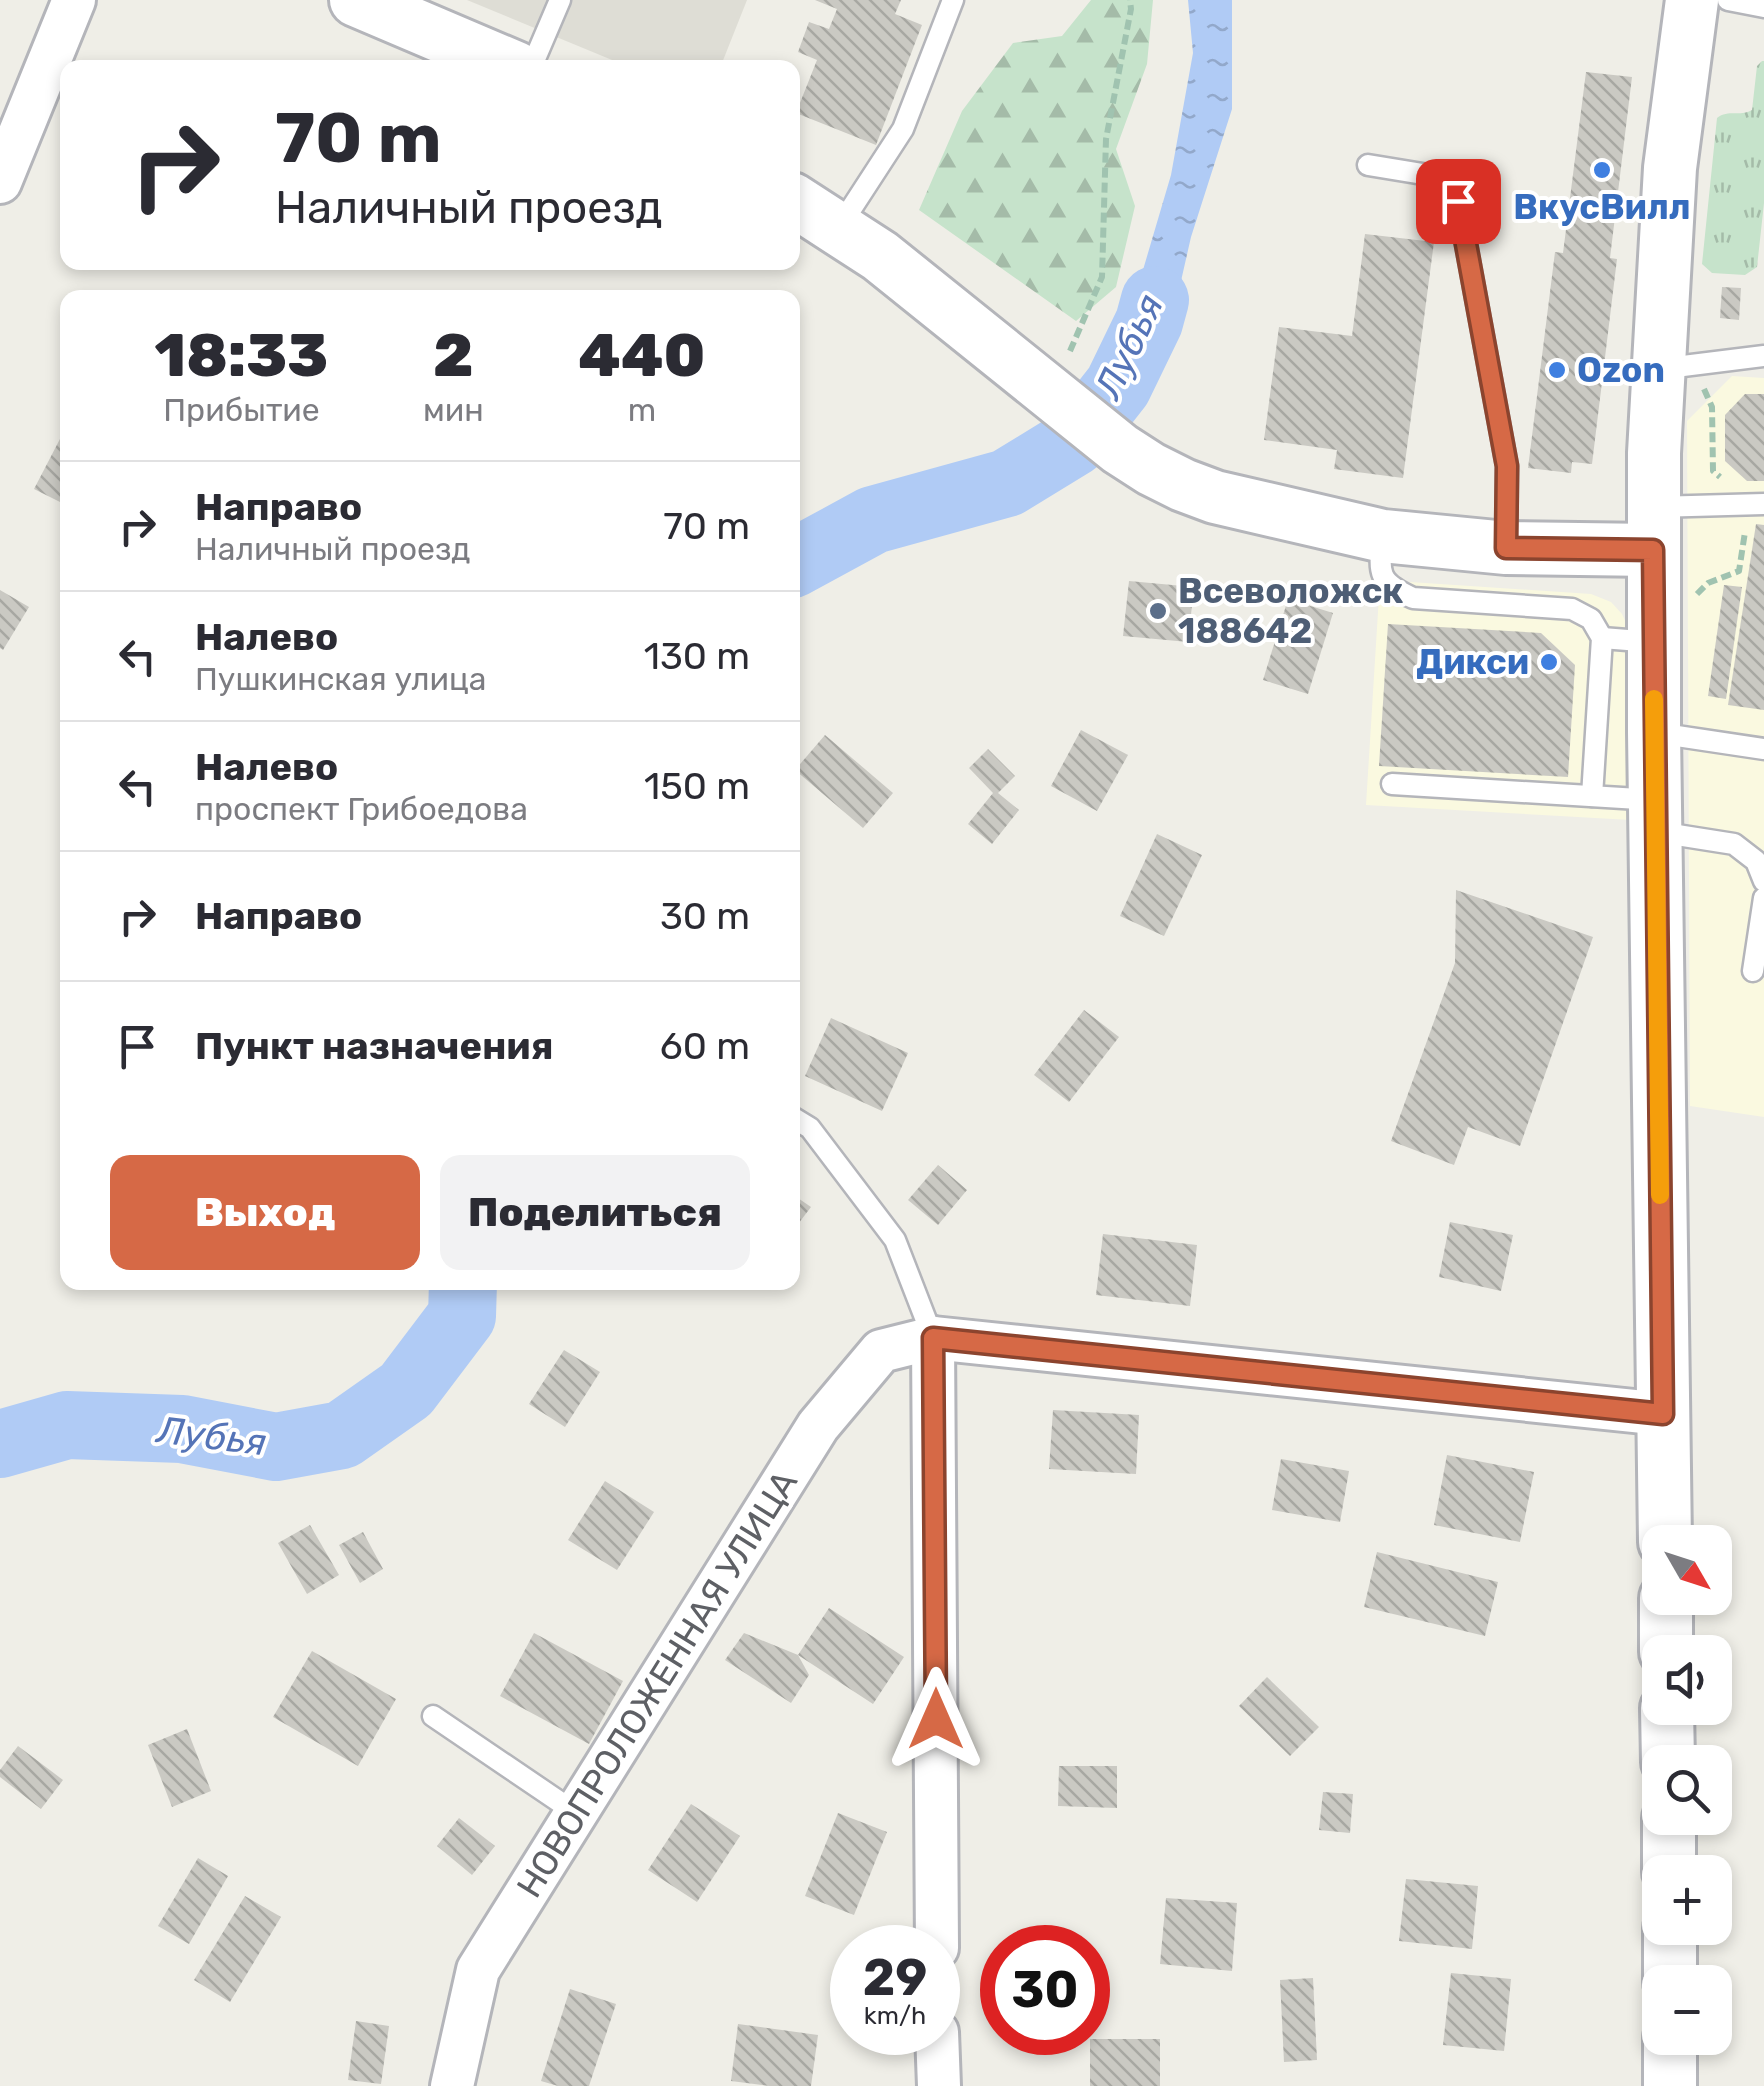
<!DOCTYPE html>
<html lang="ru">
<head>
<meta charset="utf-8">
<style>
  :root { --surface:#fff; --page:#f2f2f3; --text:#2b2b33; --muted:#7c7c81; --line:#e1e1e2; --accent:#d66946 }
  body { margin:0; font-family:Rubik,sans-serif; background:var(--page); color:var(--text); height:100vh; display:flex; flex-direction:column; font-size:38px; white-space:nowrap }
  * { box-sizing:border-box; margin:0 }
  p { font-size:32px; color:var(--muted) }
  .icon { flex:none; width:55px; height:55px; fill:none; stroke:currentColor; stroke-width:2; stroke-linecap:round; stroke-linejoin:round }
  .map { position:relative; flex:1; overflow:hidden }
  .details { position:absolute; left:60px; top:290px; width:740px; height:1000px; display:flex; flex-direction:column; background:var(--surface); border-radius:20px; box-shadow:0 5px 15px #0003 }
  .details>* { flex:none }
  .guide { position:absolute; left:60px; top:60px; width:740px; height:210px; border-radius:20px; box-shadow:0 5px 15px #0003; background:#fff; color:var(--text); overflow:hidden }
  .needle { width:65px; rotate:129deg }
  .buttons { position:absolute; left:1642px; top:1525px; display:grid; gap:20px }
  .buttons a { display:grid; place-items:center; width:90px; height:90px; border-radius:20px; background:var(--surface); box-shadow:0 5px 15px #0003; font-size:50px }
  .speed { position:absolute; left:830px; top:1925px; display:flex; gap:20px; font-size:50px; font-weight:700; text-align:center }
  .speed>* { display:grid; place-content:center; width:130px; height:130px; border-radius:50%; background:var(--surface); box-shadow:0 5px 15px #0003; line-height:1 }
  .speed small { font-size:25px; font-weight:400 }
  .speed .limit { border:15px solid #d22; background:#fff; color:#111 }
  .pin { position:absolute; display:grid; place-items:center; width:85px; height:85px; color:#fff; margin:-42px; border-radius:20px; box-shadow:0 5px 15px #0006 }
  .me { position:absolute; width:110px; margin:-55px; rotate:0deg; stroke-linejoin:round; filter:drop-shadow(0 0 8px #0008) }
  .turn { display:flex; align-items:center; gap:35px; height:210px; padding:0 50px; font-size:45px }
  .turn .icon { width:130px; height:130px; stroke-width:2.5 }
  .turn b { display:block; font-size:70px; line-height:85px }
  .eta { display:flex; justify-content:space-evenly; align-items:center; height:170px; text-align:center }
  .eta b { font-size:60px; font-weight:800; line-height:70px }
  .button { display:flex; gap:20px; margin-top:auto; padding:20px 50px }
  .button a { flex:1; height:115px; border-radius:20px; background:var(--accent); color:#fff; font-size:40px; font-weight:800; line-height:115px; text-align:center }
  .button a+a { background:var(--page); color:var(--text) }
  ul { padding:0; list-style:none }
  li { display:flex; align-items:center; gap:30px; height:130px; padding:0 50px; border-top:2px solid var(--line) }
  li div { flex:1 }
  li b { display:block; font-size:38px }
  li em { font-style:normal }
  .map>svg:first-child { display:block }
  .commercial { fill:#faf9e0 }
  .education { fill:#deddd5 }
  .grass { fill:url(#grass-tufts) }
  .forest { fill:url(#forest-firs) }
  .water { fill:url(#water-ripples) }
  .lines { fill:none; stroke-linecap:round; stroke-linejoin:round }
  .river { stroke:#b0cbf5; stroke-width:68 }
  .building { fill:url(#building-back-hatch) }
  .service-casing { stroke:#b4b5ba; stroke-width:25 }
  .minor-casing { stroke:#b4b5ba; stroke-width:48 }
  .tertiary-casing { stroke:#b4b5ba; stroke-width:58 }
  .path { stroke:#a0c3b0; stroke-width:6; stroke-dasharray:10 5; stroke-linecap:butt }
  .service { stroke:#fff; stroke-width:20 }
  .minor { stroke:#fff; stroke-width:42 }
  .tertiary { stroke:#fff; stroke-width:52 }
  .route-casing { stroke:#8b442e; stroke-width:25 }
  .route { stroke:#d66946; stroke-width:18 }
  .slow { stroke:#f59e0b; stroke-width:18 }
  .shop-dot { fill:#3f7fe0; stroke:#fff; stroke-width:4 }
  .service-dot { fill:#5c6f8a; stroke:#fff; stroke-width:4 }
  .labels { text-anchor:middle; dominant-baseline:central; stroke-width:8; stroke-linejoin:round; paint-order:stroke }
  .shop-label { font-size:35px; font-weight:bold; fill:#366cbe; stroke:#fff }
  .service-label { font-size:35px; font-weight:bold; fill:#4e5e75; stroke:#fff; text-anchor:start }
  .street-label { font-size:35px; fill:#5e6065; stroke:#fff }
  .water-label { font-size:38px; font-style:italic; fill:#5574b7; stroke:#fff }
</style>
</head>
<body>
<div class="map">
<svg width="1764" height="2086" viewBox="0 0 1764 2086">
  <defs>
    <pattern id="grass-tufts" width="24" height="20" patternUnits="userSpaceOnUse" patternTransform="scale(2.5)"><rect width="24" height="20" fill="#c6e3cb"/><path d="M3 7l-1-3M5 7V3M7 7l1-3M15 17l-1-3M17 17v-4M19 17l1-3" fill="none" stroke="#a4bba8"/></pattern>
    <pattern id="forest-firs" width="22" height="20" patternUnits="userSpaceOnUse" patternTransform="scale(2.5)"><rect width="22" height="20" fill="#c6e3cb"/><path d="M5 1l3.5 6h-7zM16 11l3.5 6h-7z" fill="#a4bba8"/></pattern>
    <pattern id="water-ripples" width="26" height="14" patternUnits="userSpaceOnUse" patternTransform="scale(2.5)"><rect width="26" height="14" fill="#b0cbf5"/><path d="M2 4q2-2 4 0t4 0M15 11q2-2 4 0t4 0" fill="none" stroke="#92a8ca"/></pattern>
    <pattern id="building-back-hatch" width="6" height="6" patternUnits="userSpaceOnUse" patternTransform="scale(2.5)"><rect width="6" height="6" fill="#cac9c3"/><path d="M-1 5l2 2M0 0l6 6M5-1l2 2" fill="none" stroke="#a7a7a2"/></pattern>
  </defs>
  <rect width="100%" height="100%" fill="#efeee7"/>
  <g class="commercial">
    <path d="M 1732,376 L 1764,378 L 1764,1117 L 1690,1106 L 1687,421 Z"/>
    <path d="M 1380,580 L 1591,594 L 1611,602 L 1622,614 L 1628,627 L 1631,820 L 1366,805 Z"/>
  </g>
  <path class="education" d="M 467,0 L 747,0 L 720,68 L 629,67 Z"/>
  <path class="grass" d="M 1762,61 L 1764,61 L 1764,203 L 1757,267 L 1745,275 L 1712,273 L 1702,264 L 1717,118 C 1728,109 1741,117 1752,110 L 1757,66 Z"/>
  <path class="forest" d="M 1091,0 L 1153,0 L 1147,64 L 1116,149 L 1135,206 L 1116,287 L 1076,321 L 919,210 L 962,111 L 1013,43 L 1062,36 Z"/>
  <path class="water" d="M 1188,0 L 1232,0 L 1232,109 L 1191,237 L 1166,347 L 1143,406 L 1094,367 L 1135,297 L 1171,175 L 1193,53 Z"/>
  <g class="lines">
    <g class="river">
      <path d="M 792,564 L 873,520 L 1007,483 L 1074,442 L 1118,386 L 1149,322 L 1155,300"/>
      <path d="M 0,1444 L 67,1425 L 182,1429 L 276,1447 L 342,1435 L 406,1390 L 462,1316 L 463,1282"/>
    </g>
  </g>
  <g class="building">
    <path d="M 815,0 L 901,0 L 895,14 L 922,25 L 876,145 L 796,113 L 817,60 L 798,52 L 809,22 L 829,29 L 837,9 Z"/>
    <path d="M 1586,72 L 1632,77 L 1610,258 L 1617,259 L 1592,464 L 1572,462 L 1571,473 L 1528,468 L 1555,252 L 1563,253 Z"/>
    <path d="M 1365,234 L 1434,242 L 1403,478 L 1334,469 L 1337,450 L 1264,440 L 1279,327 L 1352,336 Z"/>
    <path d="M 1722,287 L 1741,288 L 1739,320 L 1720,318 Z"/>
    <path d="M 1745,394 L 1764,394 L 1764,481 L 1747,481 L 1725,461 L 1725,415 Z"/>
    <path d="M 61,437 L 68,440 L 68,506 L 34,489 Z"/>
    <path d="M 1756,524 L 1764,525 L 1764,710 L 1728,705 Z"/>
    <path d="M 1129,581 L 1194,587 L 1188,642 L 1123,636 Z"/>
    <path d="M 1724,585 L 1742,587 L 1726,699 L 1708,696 Z"/>
    <path d="M 0,590 L 29,607 L 3,650 L 0,648 Z"/>
    <path d="M 1288,599 L 1333,613 L 1308,694 L 1263,680 Z"/>
    <path d="M 1388,624 L 1541,633 L 1575,665 L 1568,777 L 1379,766 Z"/>
    <path d="M 1081,730 L 1128,755 L 1097,811 L 1051,786 Z"/>
    <path d="M 825,735 L 893,793 L 863,828 L 795,770 Z"/>
    <path d="M 988,749 L 1015,776 L 998,793 L 1019,810 L 992,844 L 968,824 L 993,793 L 969,768 Z"/>
    <path d="M 1157,834 L 1202,855 L 1164,936 L 1120,916 Z"/>
    <path d="M 1456,890 L 1593,937 L 1520,1146 L 1468,1127 L 1454,1165 L 1391,1141 L 1455,963 Z"/>
    <path d="M 1084,1010 L 1119,1037 L 1069,1102 L 1034,1075 Z"/>
    <path d="M 831,1018 L 908,1053 L 882,1111 L 805,1076 Z"/>
    <path d="M 938,1165 L 967,1190 L 938,1225 L 908,1200 Z"/>
    <path d="M 792,1194 L 811,1207 L 792,1232 Z"/>
    <path d="M 1450,1222 L 1513,1235 L 1501,1291 L 1439,1277 Z"/>
    <path d="M 1103,1234 L 1197,1245 L 1190,1306 L 1096,1295 Z"/>
    <path d="M 564,1350 L 600,1372 L 565,1427 L 529,1404 Z"/>
    <path d="M 1053,1410 L 1139,1415 L 1136,1474 L 1049,1469 Z"/>
    <path d="M 1447,1455 L 1534,1472 L 1520,1542 L 1434,1525 Z"/>
    <path d="M 1281,1459 L 1349,1471 L 1340,1522 L 1272,1510 Z"/>
    <path d="M 605,1481 L 654,1512 L 617,1570 L 568,1540 Z"/>
    <path d="M 310,1525 L 339,1575 L 307,1594 L 278,1543 Z"/>
    <path d="M 363,1532 L 383,1569 L 360,1583 L 339,1545 Z"/>
    <path d="M 1377,1552 L 1498,1582 L 1485,1636 L 1364,1607 Z"/>
    <path d="M 829,1608 L 904,1657 L 873,1704 L 798,1655 Z"/>
    <path d="M 534,1633 L 623,1681 L 589,1744 L 500,1696 Z"/>
    <path d="M 744,1633 L 798,1655 L 809,1675 L 791,1703 L 725,1660 Z"/>
    <path d="M 312,1651 L 396,1699 L 358,1766 L 273,1717 Z"/>
    <path d="M 1267,1677 L 1319,1727 L 1290,1756 L 1239,1706 Z"/>
    <path d="M 187,1729 L 211,1791 L 172,1807 L 148,1745 Z"/>
    <path d="M 18,1746 L 63,1780 L 41,1809 L 0,1777 L 0,1770 Z"/>
    <path d="M 1059,1766 L 1117,1766 L 1117,1808 L 1058,1806 Z"/>
    <path d="M 1323,1792 L 1353,1794 L 1350,1833 L 1319,1830 Z"/>
    <path d="M 691,1804 L 740,1836 L 697,1902 L 648,1870 Z"/>
    <path d="M 838,1813 L 887,1832 L 854,1915 L 805,1896 Z"/>
    <path d="M 459,1818 L 495,1846 L 472,1875 L 437,1846 Z"/>
    <path d="M 198,1858 L 228,1876 L 189,1944 L 158,1926 Z"/>
    <path d="M 1406,1879 L 1478,1886 L 1472,1949 L 1399,1941 Z"/>
    <path d="M 245,1896 L 281,1917 L 230,2002 L 194,1980 Z"/>
    <path d="M 1166,1898 L 1237,1903 L 1232,1971 L 1160,1964 Z"/>
    <path d="M 1451,1973 L 1511,1979 L 1504,2051 L 1443,2045 Z"/>
    <path d="M 1313,1978 L 1317,2060 L 1284,2062 L 1280,1980 Z"/>
    <path d="M 570,1989 L 616,2004 L 589,2086 L 558,2086 L 541,2081 Z"/>
    <path d="M 356,2021 L 389,2026 L 381,2084 L 348,2080 Z"/>
    <path d="M 738,2024 L 818,2035 L 811,2086 L 769,2086 L 731,2081 Z"/>
    <rect x="1090" y="2039" width="70" height="47"/>
  </g>
  <g class="lines">
    <g class="service-casing">
      <g id="service">
        <path d="M 1728,0 L 1764,7"/>
        <path d="M 531,68 L 560,0"/>
        <path d="M 1368,165 L 1435,176 L 1458,201 L 1507,466 L 1506,548"/>
        <path d="M 838,229 L 903,129 L 953,0"/>
        <path d="M 1659,369 L 1764,356"/>
        <path d="M 1655,507 L 1764,504"/>
        <path d="M 1383,538 C 1378,574 1378,582 1413,598 L 1572,609 L 1591,619 L 1602,638 L 1592,796"/>
        <path d="M 1602,638 L 1653,642"/>
        <path d="M 1657,733 L 1764,749"/>
        <path d="M 1392,784 L 1655,800"/>
        <path d="M 1658,832 L 1734,844 L 1756,861 L 1764,881"/>
        <path d="M 1753,971 L 1764,898"/>
        <path d="M 792,1117 L 810,1128 L 895,1240 L 933,1338"/>
        <path d="M 433,1716 L 576,1813"/>
      </g>
    </g>
    <g class="minor-casing">
      <g id="minor">
        <path d="M 0,182 L 74,0"/>
        <path d="M 933,1338 L 937,1948"/>
        <path d="M 937,2032 L 939,2086"/>
        <path d="M 452,2086 L 478,1970 L 818,1426 L 881,1351 L 933,1338 L 1663,1414"/>
      </g>
    </g>
    <g class="tertiary-casing">
      <g id="tertiary">
        <path d="M 356,0 L 516,68"/>
        <path d="M 792,199 L 880,256 L 1120,449 L 1151,469 L 1183,485 L 1215,497 L 1383,536 L 1506,548 L 1653,550"/>
        <path d="M 1665,1542 L 1654,732 L 1654,453 L 1670,168 L 1692,0"/>
        <path d="M 1666,1598 L 1666,1652"/>
        <path d="M 1667,1708 L 1668,1762"/>
        <path d="M 1669,1818 L 1669,1872"/>
        <path d="M 1670,1928 L 1670,1982"/>
        <path d="M 1670,2038 L 1670,2086"/>
      </g>
    </g>
    <g class="path">
      <path d="M 1070,351 L 1102,277 L 1106,139 L 1131,9 L 1130,0"/>
      <path d="M 1704,389 L 1712,407 L 1713,471 L 1720,477"/>
      <path d="M 1697,594 L 1708,583 L 1739,571 L 1745,532"/>
    </g>
    <use href="#service" class="service"/>
    <use href="#minor" class="minor"/>
    <use href="#tertiary" class="tertiary"/>
  </g>
  <g class="lines">
    <g class="route-casing">
      <path id="route" d="M 936,1719 L 933,1338 L 1663,1414 L 1653,550 L 1506,548 L 1507,466 L 1458,201"/>
    </g>
    <use href="#route" class="route"/>
    <path class="slow" d="M 1654,699 L 1660,1195"/>
  </g>
  <g class="shop-dot">
    <circle cx="1602" cy="170" r="10"/>
    <circle cx="1557" cy="370" r="10"/>
    <circle cx="1549" cy="662" r="10"/>
  </g>
  <circle class="service-dot" cx="1158" cy="611" r="10"/>
  <g class="labels">
    <g class="shop-label">
      <text x="1602" y="207">ВкусВилл</text>
      <text x="1577" y="370" text-anchor="start">Ozon</text>
      <text x="1529" y="662" text-anchor="end">Дикси</text>
    </g>
    <g class="service-label">
      <text x="1178" y="591">Всеволожск<tspan x="1178" dy="40">188642</tspan></text>
    </g>
    <g class="street-label">
      <text transform="translate(657 1684) rotate(-58)">НОВОПРОЛОЖЕННАЯ УЛИЦА</text>
    </g>
    <g class="water-label">
      <text transform="translate(1129 346) rotate(-65)">Лубья</text>
      <text transform="translate(212 1436) rotate(7)">Лубья</text>
    </g>
  </g>
</svg>
<div class="buttons">
<a><svg class="needle" viewBox="-14 -14 28 28"><path d="M0-13l5 13h-10z" fill="#e53935"/><path d="M0 13l5-13h-10z" fill="#7c7c81"/></svg></a>
<a><svg class="icon" aria-label="sound" viewBox="0 0 24 24"><path d="M4 9h4l5-4v14l-5-4H4zM17 9q2 3 0 6"/></svg></a>
<a><svg class="icon" aria-label="search" viewBox="0 0 24 24"><circle cx="10" cy="10" r="6"/><path d="M15 15l6 6"/></svg></a>
<a>+</a>
<a>−</a>
</div>
<div class="speed"><div>29<small>km/h</small></div><div class="limit">30</div></div>
<div class="pin" style="left:1458px;top:201px;background:#d93025"><svg class="icon" aria-label="arrive" viewBox="0 0 24 24"><path d="M6 21V4h12l-3 4 3 4H6"/></svg></div>
<svg class="me" style="left:936px;top:1719px" viewBox="-20 -20 40 40"><path d="M0-17L14 15 0 8-14 15z" fill="#d66946" stroke="#fff" stroke-width="4"/></svg>
<div class="guide">
<div class="turn"><svg class="icon" aria-label="right" viewBox="0 0 24 24"><path d="M7 20v-9h11M14 6l5 5-5 5"/></svg><div><b>70 m</b>Наличный проезд</div></div>
</div>
<section class="details">
<div class="eta">
<div><b>18:33</b><p>Прибытие</p></div>
<div><b>2</b><p>мин</p></div>
<div><b>440</b><p>m</p></div>
</div>
<ul>
<li><svg class="icon" aria-label="right" viewBox="0 0 24 24"><path d="M7 20v-9h11M14 6l5 5-5 5"/></svg><div><b>Направо</b><p>Наличный проезд</p></div><em>70 m</em></li>
<li><svg class="icon" aria-label="left" viewBox="0 0 24 24"><path d="M17 20v-9H6M10 6l-5 5 5 5"/></svg><div><b>Налево</b><p>Пушкинская улица</p></div><em>130 m</em></li>
<li><svg class="icon" aria-label="left" viewBox="0 0 24 24"><path d="M17 20v-9H6M10 6l-5 5 5 5"/></svg><div><b>Налево</b><p>проспект Грибоедова</p></div><em>150 m</em></li>
<li><svg class="icon" aria-label="right" viewBox="0 0 24 24"><path d="M7 20v-9h11M14 6l5 5-5 5"/></svg><div><b>Направо</b></div><em>30 m</em></li>
<li><svg class="icon" aria-label="arrive" viewBox="0 0 24 24"><path d="M6 21V4h12l-3 4 3 4H6"/></svg><div><b>Пункт назначения</b></div><em>60 m</em></li>
</ul>
<div class="button"><a>Выход</a><a>Поделиться</a></div>
</section>
</div>
</body>
</html>
